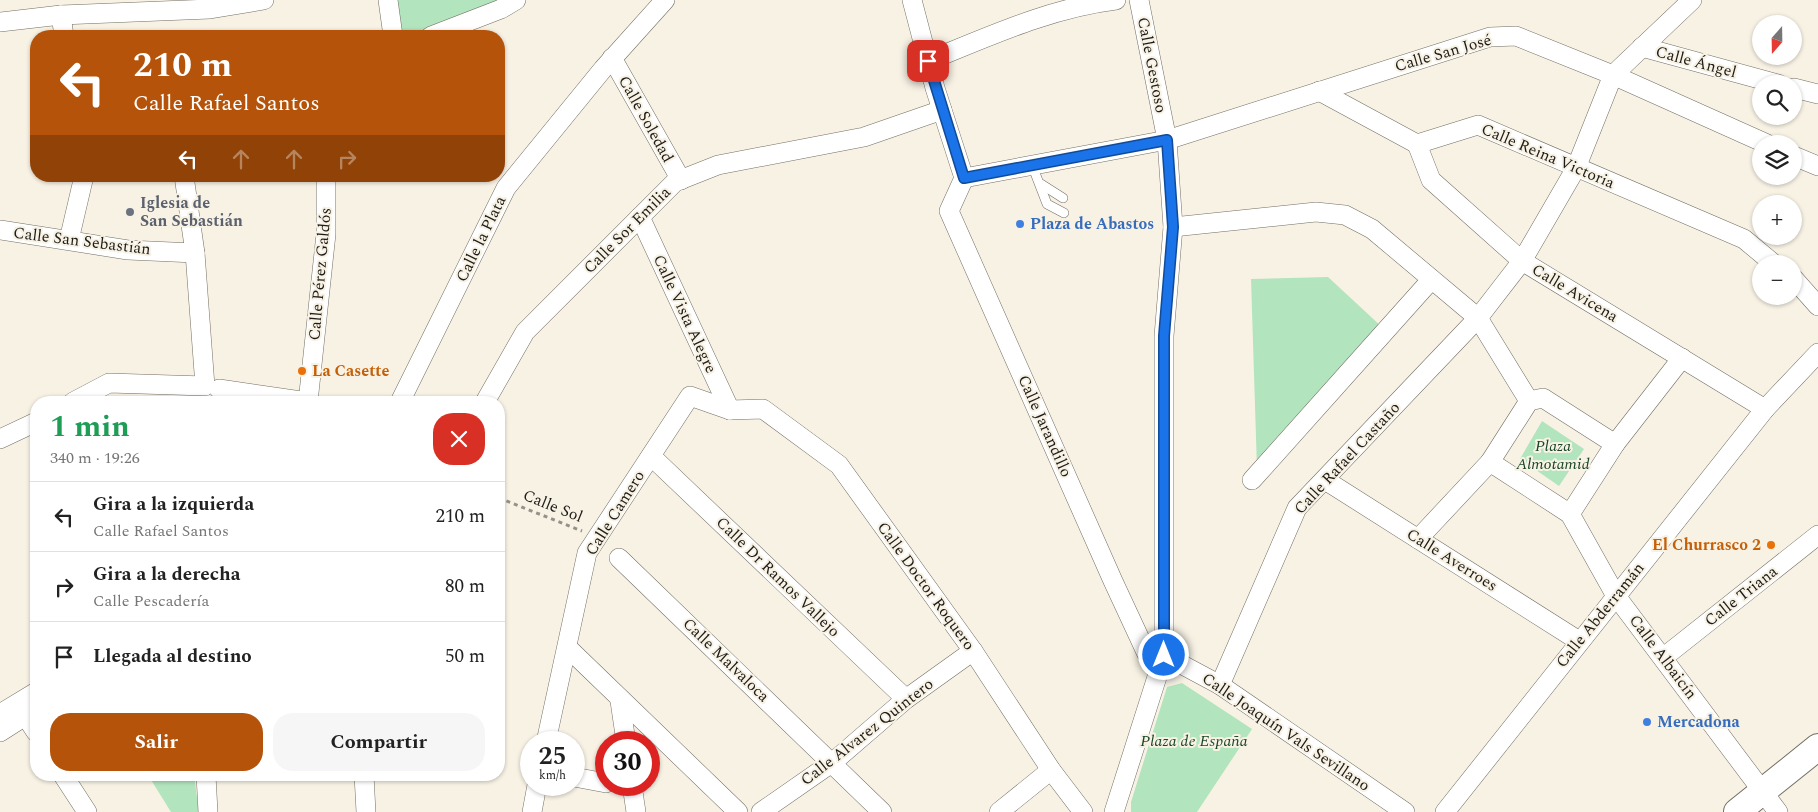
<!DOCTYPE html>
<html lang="es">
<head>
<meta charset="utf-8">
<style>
  :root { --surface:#fff; --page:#f6f6f6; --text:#222; --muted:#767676; --line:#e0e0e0; --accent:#b45309 }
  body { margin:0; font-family:Spectral,serif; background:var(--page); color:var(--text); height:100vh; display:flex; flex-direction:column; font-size:19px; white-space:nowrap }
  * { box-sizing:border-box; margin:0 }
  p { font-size:16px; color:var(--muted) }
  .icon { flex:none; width:28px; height:28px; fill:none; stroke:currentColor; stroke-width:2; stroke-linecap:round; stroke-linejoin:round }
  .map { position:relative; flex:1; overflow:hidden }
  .details { position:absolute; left:30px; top:396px; width:475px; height:385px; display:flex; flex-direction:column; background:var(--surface); border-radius:20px; box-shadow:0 1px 4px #0004 }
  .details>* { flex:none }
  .hud { position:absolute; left:30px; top:30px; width:475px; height:152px; border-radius:20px; box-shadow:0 1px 4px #0004; background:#b45309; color:#fff; overflow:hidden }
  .needle { width:32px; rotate:200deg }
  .controls { position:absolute; left:1752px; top:15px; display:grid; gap:10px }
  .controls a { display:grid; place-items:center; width:50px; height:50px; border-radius:50%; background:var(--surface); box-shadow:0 1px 4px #0004; font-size:25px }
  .speed { position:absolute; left:520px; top:731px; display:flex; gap:10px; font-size:25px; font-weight:700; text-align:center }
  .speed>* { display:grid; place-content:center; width:65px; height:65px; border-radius:50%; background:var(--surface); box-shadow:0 1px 4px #0004; line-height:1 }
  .speed small { font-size:12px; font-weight:400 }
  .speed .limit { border:8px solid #d22; background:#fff; color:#111 }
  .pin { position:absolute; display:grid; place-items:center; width:42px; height:42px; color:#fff; margin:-21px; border-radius:10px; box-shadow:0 2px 8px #0006 }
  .me { position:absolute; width:55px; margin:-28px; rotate:0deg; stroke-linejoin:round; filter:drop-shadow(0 0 4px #0008) }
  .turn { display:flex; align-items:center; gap:18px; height:105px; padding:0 20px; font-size:22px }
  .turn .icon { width:65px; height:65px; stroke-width:2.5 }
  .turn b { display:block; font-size:35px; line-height:42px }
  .lanes { display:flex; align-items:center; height:48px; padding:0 20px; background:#0003; justify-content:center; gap:25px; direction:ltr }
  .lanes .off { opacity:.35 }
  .round { display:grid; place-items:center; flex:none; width:52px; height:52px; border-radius:20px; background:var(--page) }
  .head { display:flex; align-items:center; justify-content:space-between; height:85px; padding:0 20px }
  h1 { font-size:30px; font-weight:700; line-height:38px; color:#1e9e55 }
  .cta { display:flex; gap:10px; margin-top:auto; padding:10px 20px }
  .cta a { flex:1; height:58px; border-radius:20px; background:var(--accent); color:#fff; font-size:20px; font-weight:700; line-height:58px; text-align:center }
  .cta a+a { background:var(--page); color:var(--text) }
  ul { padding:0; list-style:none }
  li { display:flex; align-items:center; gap:15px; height:70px; padding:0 20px; border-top:1px solid var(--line) }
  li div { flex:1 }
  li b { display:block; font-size:19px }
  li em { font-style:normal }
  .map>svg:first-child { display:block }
  .green { fill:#b2e4bd }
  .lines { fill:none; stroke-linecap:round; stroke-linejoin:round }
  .lane-casing { stroke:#736e63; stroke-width:10 }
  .street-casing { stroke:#736e63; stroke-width:20 }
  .secondary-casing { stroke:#736e63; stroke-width:28 }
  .path { stroke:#969188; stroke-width:3; stroke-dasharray:4 4; stroke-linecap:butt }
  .lane { stroke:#fff; stroke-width:9 }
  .street { stroke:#fff; stroke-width:19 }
  .secondary { stroke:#fff; stroke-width:26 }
  .route-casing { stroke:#114b97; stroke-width:12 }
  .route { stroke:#1a73e8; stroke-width:9 }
  .worship-dot { fill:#6b7280; stroke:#f8f2e5; stroke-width:2 }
  .shop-dot { fill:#3f7fe0; stroke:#f8f2e5; stroke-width:2 }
  .food-dot { fill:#e8710a; stroke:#f8f2e5; stroke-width:2 }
  .labels { text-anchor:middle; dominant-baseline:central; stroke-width:4; stroke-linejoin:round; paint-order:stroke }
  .street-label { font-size:16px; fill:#1e1c18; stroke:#f8f2e5 }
  .worship-label { font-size:16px; font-weight:bold; fill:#5b616d; stroke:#f8f2e5; text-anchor:start }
  .shop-label { font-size:16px; font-weight:bold; fill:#366cbe; stroke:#f8f2e5; text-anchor:start }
  .food-label { font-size:16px; font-weight:bold; fill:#c56008; stroke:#f8f2e5; text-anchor:start }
  .park-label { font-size:16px; font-style:italic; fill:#184526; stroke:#f8f2e5 }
</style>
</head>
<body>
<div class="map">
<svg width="1818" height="812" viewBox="0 0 1818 812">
  <rect width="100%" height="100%" fill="#f8f2e5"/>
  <g class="green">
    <path d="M 395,0 L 500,0 L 495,6 L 418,36 L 398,36 Z"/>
    <path d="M 1328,277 L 1383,328 L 1257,469 L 1251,279 Z"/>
    <path d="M 1542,421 L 1584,449 L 1559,486 L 1520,459 Z"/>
    <path d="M 1182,683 L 1252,729 L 1197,812 L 1131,812 L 1131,802 L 1167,687 Z"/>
    <path d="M 148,775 L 194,775 L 199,812 L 171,812 Z"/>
  </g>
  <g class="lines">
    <g class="lane-casing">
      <g id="lane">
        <path d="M 1032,165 L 1047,204 L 1064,213"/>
        <path d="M 1041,184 L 1063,198"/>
      </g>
    </g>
    <g class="street-casing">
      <g id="street">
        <path d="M 388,0 L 393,36"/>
        <path d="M 912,0 L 935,88 L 964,178"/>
        <path d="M 61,15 L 64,36"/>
        <path d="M 0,22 L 61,15 L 210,9 L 264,0"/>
        <path d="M 431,36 L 501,9 L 516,0"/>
        <path d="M 1642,47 L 1778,84"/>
        <path d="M 612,58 L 681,180"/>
        <path d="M 928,61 C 990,36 1050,8 1116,0"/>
        <path d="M 1794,88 L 1818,94"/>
        <path d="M 1319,91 L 1417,144 L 1478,125 L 1744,239 L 1774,264"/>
        <path d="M 1417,144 L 1431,180 L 1522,261 L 1765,409"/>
        <path d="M 1794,156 L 1818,166"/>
        <path d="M 964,178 L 1167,140 L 1490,37 L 1516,36 L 1613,75 L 1767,144"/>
        <path d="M 964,178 L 949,211 L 1113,581 L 1146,652 L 1159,672"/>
        <path d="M 640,217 L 730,410"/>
        <path d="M 1173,227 L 1316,212 L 1345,215 L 1372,229 L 1478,318 L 1529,401"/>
        <path d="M 0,230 L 128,250 L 195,253"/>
        <path d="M 69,240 L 84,176"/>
        <path d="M 1794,279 L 1818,306"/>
        <path d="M 219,389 L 308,402"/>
        <path d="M 73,402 L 109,383 L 205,386 L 195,253 L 184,176"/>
        <path d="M 308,402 L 326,234 L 326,176"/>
        <path d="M 400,402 L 506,188 L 603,69 L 665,0"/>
        <path d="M 485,402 L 525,332 L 675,182 L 718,165 L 864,137 L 942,110"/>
        <path d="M 0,439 L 36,422"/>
        <path d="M 1615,444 L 1682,358"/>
        <path d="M 651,456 L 906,699"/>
        <path d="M 1252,480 L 1431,280"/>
        <path d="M 1325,480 L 1579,641"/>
        <path d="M 1570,514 L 1615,444 L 1543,398 L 1529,401 L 1490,462 L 1570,514 L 1616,596 L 1778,812"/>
        <path d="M 1418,539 L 1490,462"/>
        <path d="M 619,558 L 882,812"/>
        <path d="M 568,648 L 738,812"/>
        <path d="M 1164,655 L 1220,685 L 1405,812"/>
        <path d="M 1664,657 L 1818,535"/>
        <path d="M 1220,685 L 1297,508 L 1478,318 L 1522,261 L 1576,168 L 1613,75 L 1692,0"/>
        <path d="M 620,701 L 626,742"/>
        <path d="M 0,714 L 36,692"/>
        <path d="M 25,715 L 36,732"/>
        <path d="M 0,732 L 36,709"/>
        <path d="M 546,742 L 587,553 L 690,396 L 730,410 L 763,409 L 839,465 L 973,651 L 1051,770 L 1083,812"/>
        <path d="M 63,775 L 87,812"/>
        <path d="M 206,775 L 208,812"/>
        <path d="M 364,775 L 366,812"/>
        <path d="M 574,777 L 606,783"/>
        <path d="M 632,785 L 636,812"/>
        <path d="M 532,812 L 537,785"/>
        <path d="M 761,812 L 833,762 L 906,699 L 973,651"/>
        <path d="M 999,812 L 1051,770"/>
        <path d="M 1114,812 L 1164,655 L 1164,336 L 1173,227 L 1167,140 L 1139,0"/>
        <path d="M 1445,812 L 1765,409 L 1818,353"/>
      </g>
    </g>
    <g class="secondary-casing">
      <path id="secondary" d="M 1737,812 L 1818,747"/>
    </g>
    <path class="path" d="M 499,498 L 582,531"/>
    <use href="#lane" class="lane"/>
    <use href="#street" class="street"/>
    <use href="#secondary" class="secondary"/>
  </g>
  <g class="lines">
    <g class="route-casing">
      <path id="route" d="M 928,61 L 964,178 L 1167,140 L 1173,227 L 1164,336 L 1164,655"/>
    </g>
    <use href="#route" class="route"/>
  </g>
  <circle class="worship-dot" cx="130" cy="212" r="5"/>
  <g class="shop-dot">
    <circle cx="1020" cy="224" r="5"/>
    <circle cx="1647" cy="722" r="5"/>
  </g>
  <g class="food-dot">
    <circle cx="302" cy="371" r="5"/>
    <circle cx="1771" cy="545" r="5"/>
  </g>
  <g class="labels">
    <g class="street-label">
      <text transform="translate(1443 53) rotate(-16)">Calle San José</text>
      <text transform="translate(1696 62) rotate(15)">Calle Ángel</text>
      <text transform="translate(1152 65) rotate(79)">Calle Gestoso</text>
      <text transform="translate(646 119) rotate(61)">Calle Soledad</text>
      <text transform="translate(1548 156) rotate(23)">Calle Reina Victoria</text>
      <text transform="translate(627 230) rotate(-45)">Calle Sor Emilia</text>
      <text transform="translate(481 239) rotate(-64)">Calle la Plata</text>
      <text transform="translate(82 241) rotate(7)">Calle San Sebastián</text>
      <text transform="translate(320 274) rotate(-85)">Calle Pérez Galdós</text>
      <text transform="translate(1575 293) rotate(31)">Calle Avicena</text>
      <text transform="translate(685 314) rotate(65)">Calle Vista Alegre</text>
      <text transform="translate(1045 426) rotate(66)">Calle Jarandillo</text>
      <text transform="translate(1347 458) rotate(-47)">Calle Rafael Castaño</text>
      <text transform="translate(553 506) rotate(22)">Calle Sol</text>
      <text transform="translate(615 513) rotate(-58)">Calle Camero</text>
      <text transform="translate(1452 560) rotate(32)">Calle Averroes</text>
      <text transform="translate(778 577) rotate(44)">Calle Dr Ramos Vallejo</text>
      <text transform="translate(926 586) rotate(54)">Calle Doctor Roquero</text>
      <text transform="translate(1741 596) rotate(-38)">Calle Triana</text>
      <text transform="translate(1600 615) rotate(-51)">Calle Abderramán</text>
      <text transform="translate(1663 657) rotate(53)">Calle Albaicín</text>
      <text transform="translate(726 660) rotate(44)">Calle Malvaloca</text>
      <text transform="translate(867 732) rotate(-38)">Calle Alvarez Quintero</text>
      <text transform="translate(1286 732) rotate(34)">Calle Joaquín Vals Sevillano</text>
    </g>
    <g class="worship-label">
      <text x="140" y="203">Iglesia de<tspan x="140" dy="18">San Sebastián</tspan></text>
    </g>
    <g class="shop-label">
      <text x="1030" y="224">Plaza de Abastos</text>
      <text x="1657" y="722">Mercadona</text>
    </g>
    <g class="food-label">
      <text x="312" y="371">La Casette</text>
      <text x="1761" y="545" text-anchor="end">El Churrasco 2</text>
    </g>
    <g class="park-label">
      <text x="1553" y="446">Plaza<tspan x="1553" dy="18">Almotamid</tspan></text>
      <text x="1194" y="741">Plaza de España</text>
    </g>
  </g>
</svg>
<div class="controls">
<a><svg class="needle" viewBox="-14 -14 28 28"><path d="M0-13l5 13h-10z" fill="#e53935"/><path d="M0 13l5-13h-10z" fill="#767676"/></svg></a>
<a><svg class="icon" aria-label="search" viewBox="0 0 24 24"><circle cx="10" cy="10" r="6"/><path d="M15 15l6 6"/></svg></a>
<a><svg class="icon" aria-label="layers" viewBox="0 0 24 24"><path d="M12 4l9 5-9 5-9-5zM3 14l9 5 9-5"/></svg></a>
<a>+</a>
<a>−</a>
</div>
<div class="speed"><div>25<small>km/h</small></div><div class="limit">30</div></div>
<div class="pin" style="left:928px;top:61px;background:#d93025"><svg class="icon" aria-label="arrive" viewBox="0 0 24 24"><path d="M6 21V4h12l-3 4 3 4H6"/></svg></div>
<svg class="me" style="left:1164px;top:655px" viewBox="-20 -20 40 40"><circle r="17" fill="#1a73e8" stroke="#fff" stroke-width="3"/><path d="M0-11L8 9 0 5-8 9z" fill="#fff"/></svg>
<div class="hud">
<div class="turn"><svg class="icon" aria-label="left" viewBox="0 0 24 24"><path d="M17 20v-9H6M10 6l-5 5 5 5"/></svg><div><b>210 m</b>Calle Rafael Santos</div></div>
<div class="lanes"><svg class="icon" aria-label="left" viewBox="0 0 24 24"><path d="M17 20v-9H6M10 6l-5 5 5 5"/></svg><svg class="icon off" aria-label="ahead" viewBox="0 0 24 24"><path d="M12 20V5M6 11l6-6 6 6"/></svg><svg class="icon off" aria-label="ahead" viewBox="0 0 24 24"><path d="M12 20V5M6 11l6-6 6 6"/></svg><svg class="icon off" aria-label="right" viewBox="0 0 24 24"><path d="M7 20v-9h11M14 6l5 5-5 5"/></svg></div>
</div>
<section class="details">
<div class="head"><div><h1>1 min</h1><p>340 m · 19:26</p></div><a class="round" style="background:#d93025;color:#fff"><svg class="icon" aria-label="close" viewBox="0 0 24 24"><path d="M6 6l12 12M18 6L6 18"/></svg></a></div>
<ul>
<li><svg class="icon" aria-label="left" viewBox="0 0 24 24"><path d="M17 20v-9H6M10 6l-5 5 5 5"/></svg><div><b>Gira a la izquierda</b><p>Calle Rafael Santos</p></div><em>210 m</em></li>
<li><svg class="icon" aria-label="right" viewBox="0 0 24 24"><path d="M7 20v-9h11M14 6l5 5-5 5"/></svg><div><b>Gira a la derecha</b><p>Calle Pescadería</p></div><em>80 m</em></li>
<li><svg class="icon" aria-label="arrive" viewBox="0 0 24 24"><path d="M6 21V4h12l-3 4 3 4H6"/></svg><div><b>Llegada al destino</b></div><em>50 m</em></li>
</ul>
<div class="cta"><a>Salir</a><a>Compartir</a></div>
</section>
</div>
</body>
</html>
